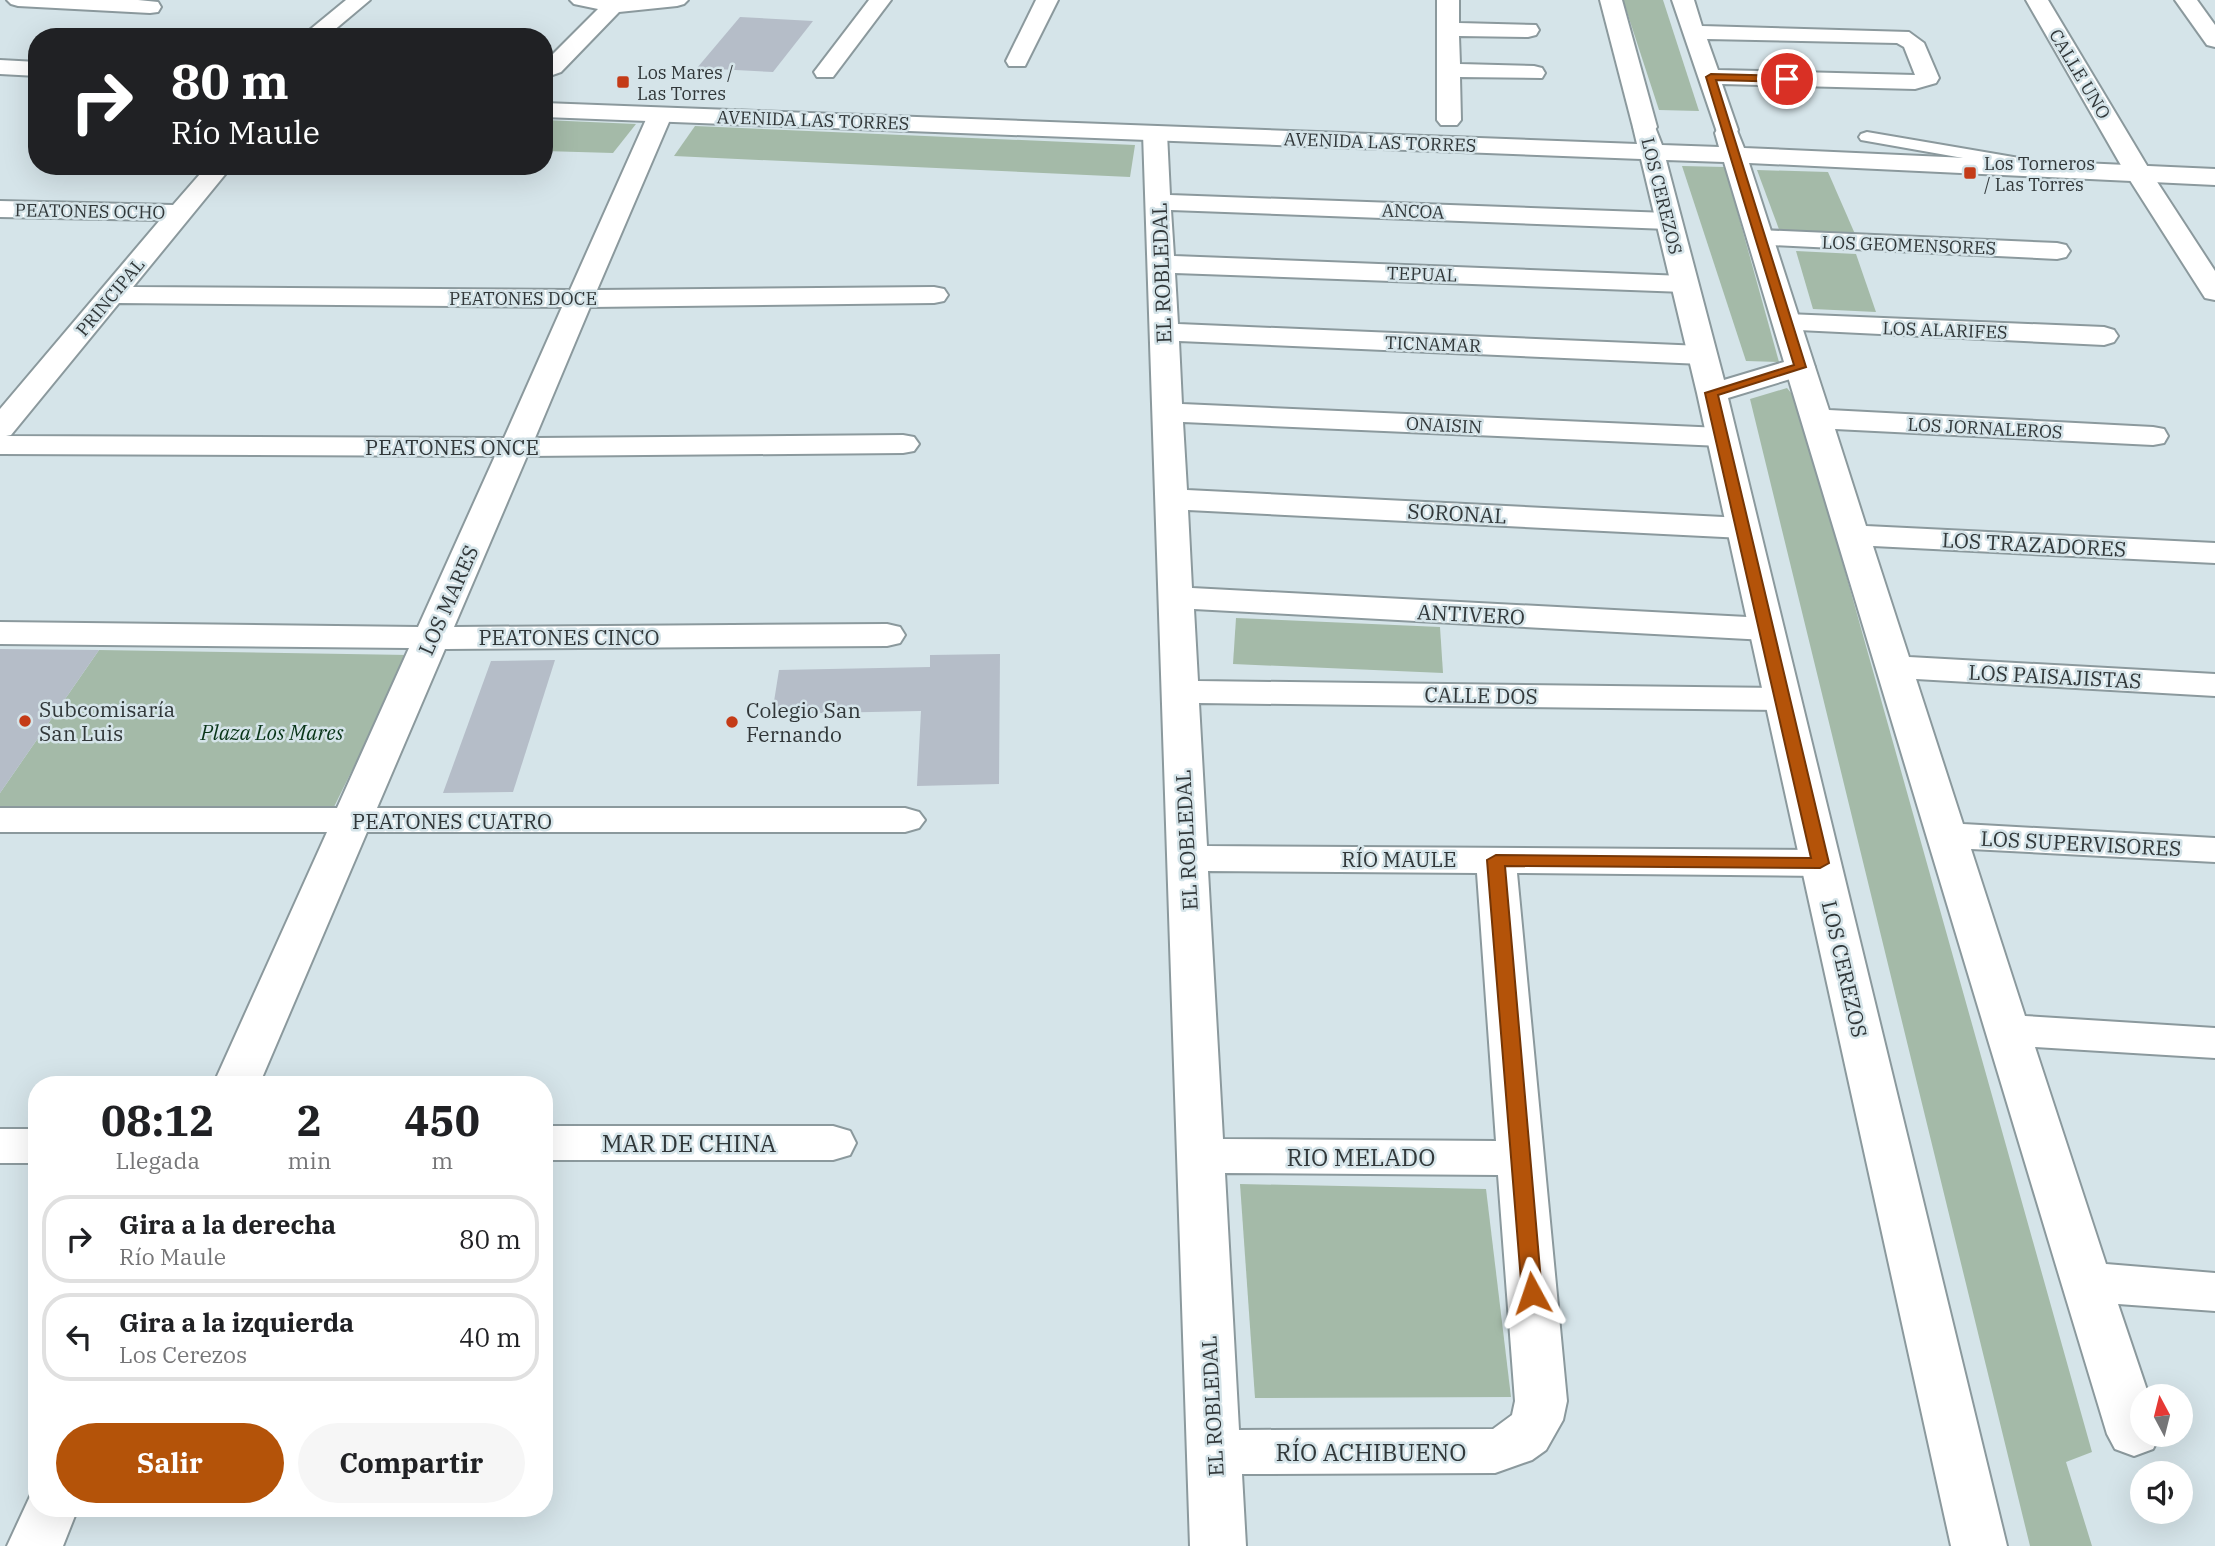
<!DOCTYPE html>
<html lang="es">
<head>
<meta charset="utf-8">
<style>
  :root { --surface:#fff; --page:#f6f6f6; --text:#202124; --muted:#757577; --line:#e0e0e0; --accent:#b45309 }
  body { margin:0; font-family:"IBM Plex Serif",serif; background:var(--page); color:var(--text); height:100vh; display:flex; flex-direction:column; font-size:26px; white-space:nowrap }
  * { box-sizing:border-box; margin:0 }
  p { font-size:23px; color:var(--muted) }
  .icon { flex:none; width:38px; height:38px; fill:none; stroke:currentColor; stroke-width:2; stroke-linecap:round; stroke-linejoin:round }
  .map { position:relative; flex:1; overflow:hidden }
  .sheet { position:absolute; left:28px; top:1076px; width:525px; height:441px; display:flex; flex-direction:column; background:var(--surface); border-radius:28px; box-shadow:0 7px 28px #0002 }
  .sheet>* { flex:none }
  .guide { position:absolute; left:28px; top:28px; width:525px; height:147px; border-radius:28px; box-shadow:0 7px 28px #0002; background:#202124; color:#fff; overflow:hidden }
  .needle { width:46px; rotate:353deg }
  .buttons { position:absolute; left:2130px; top:1384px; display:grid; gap:14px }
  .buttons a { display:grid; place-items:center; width:63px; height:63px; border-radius:50%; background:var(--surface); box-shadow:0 7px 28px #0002; font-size:35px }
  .pin { position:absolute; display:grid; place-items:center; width:60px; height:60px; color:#fff; margin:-30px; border:4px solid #fff; border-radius:50%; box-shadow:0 2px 7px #0007 }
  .me { position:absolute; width:77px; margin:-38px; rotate:355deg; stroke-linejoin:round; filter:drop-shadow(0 0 5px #0008) }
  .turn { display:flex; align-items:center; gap:24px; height:147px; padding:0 28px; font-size:32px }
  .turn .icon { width:91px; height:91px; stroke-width:2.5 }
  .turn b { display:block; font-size:49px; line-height:60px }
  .eta { display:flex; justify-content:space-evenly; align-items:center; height:119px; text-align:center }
  .eta b { font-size:42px; font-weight:700; line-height:49px }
  .action { display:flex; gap:14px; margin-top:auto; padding:14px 28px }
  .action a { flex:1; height:80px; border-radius:42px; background:var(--accent); color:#fff; font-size:28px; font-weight:700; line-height:80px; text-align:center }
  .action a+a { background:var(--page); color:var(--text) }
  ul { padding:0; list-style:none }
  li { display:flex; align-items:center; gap:21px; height:88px; margin:0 14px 10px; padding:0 14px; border:4px solid var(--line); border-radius:28px }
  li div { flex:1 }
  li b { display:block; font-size:26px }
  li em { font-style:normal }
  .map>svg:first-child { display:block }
  .green { fill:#a4baa8 }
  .building { fill:#b5bdc8 }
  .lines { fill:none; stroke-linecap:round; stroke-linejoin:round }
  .lane-casing { stroke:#8b999d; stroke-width:4 }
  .street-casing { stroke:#8b999d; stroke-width:4 }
  .secondary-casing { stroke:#8b999d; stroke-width:4 }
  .lane { fill:#fff; fill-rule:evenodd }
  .street { fill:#fff; fill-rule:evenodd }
  .secondary { fill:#fff; fill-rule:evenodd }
  .route { fill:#b45309; stroke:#753606; stroke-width:2 }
  .poi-dot { fill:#c43b17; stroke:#d5e4e9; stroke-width:2.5 }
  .labels { text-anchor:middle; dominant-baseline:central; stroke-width:5; stroke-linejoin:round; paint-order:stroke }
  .far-poi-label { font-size:18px; fill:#313739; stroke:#d5e4e9; text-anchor:start }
  .far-street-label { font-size:18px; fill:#313739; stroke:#d5e4e9 }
  .street-label { font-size:21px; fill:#313739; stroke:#d5e4e9 }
  .poi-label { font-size:21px; fill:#313739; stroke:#d5e4e9; text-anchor:start }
  .park-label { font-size:21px; font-style:italic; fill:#093518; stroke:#d5e4e9 }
  .near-street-label { font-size:24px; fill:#313739; stroke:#d5e4e9 }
</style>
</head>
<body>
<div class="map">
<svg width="2215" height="1546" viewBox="0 0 2215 1546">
  <rect width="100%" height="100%" fill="#d5e4e9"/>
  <g class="green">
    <path d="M 1623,0 L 1663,0 L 1699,111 L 1659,110 Z"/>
    <path d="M 544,120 L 636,124 L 613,153 L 544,151 Z"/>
    <path d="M 695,126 L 1135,145 L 1130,177 L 674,156 Z"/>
    <path d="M 1682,166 L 1725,167 L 1779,362 L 1746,361 Z"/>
    <path d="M 1757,170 L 1828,172 L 1855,234 L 1780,232 Z"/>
    <path d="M 1796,251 L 1856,254 L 1876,312 L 1813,309 Z"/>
    <path d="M 1787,388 L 1797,400 L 2092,1452 L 2066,1462 L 2092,1546 L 2030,1546 L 1750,399 Z"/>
    <path d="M 1236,618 L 1440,627 L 1443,673 L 1233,664 Z"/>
    <path d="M 99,650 L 409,655 L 331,813 L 0,808 L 0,793 Z"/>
    <path d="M 1240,1184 L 1486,1189 L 1511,1397 L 1255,1398 Z"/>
  </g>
  <g class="building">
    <path d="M 740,17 L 813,21 L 773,72 L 697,68 Z"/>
    <path d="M 0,649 L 99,650 L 0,793 Z"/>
    <path d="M 1000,654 L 999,784 L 917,786 L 921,711 L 772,714 L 779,670 L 930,667 L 930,655 Z"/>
    <path d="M 555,660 L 513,792 L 443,793 L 491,661 Z"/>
  </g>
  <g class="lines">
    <g class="lane-casing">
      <path id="lane" d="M 1867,132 L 2031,160 L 2039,165 L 2031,170 L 1861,140 L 1859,137 L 1861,134 Z"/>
    </g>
    <g class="street-casing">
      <g id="street">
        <path d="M 7,0 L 138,0 L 158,2 L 161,7 L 158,12 L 150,13 L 18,6 L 11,4 Z"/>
        <path d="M 346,0 L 370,0 L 326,37 L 301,37 Z"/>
        <path d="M 570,0 L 688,0 L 684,4 L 677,6 L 619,12 L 561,72 L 544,78 L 544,63 L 598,9 L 574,4 Z"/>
        <path d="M 869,0 L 891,0 L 833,77 L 817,77 L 814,72 Z"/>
        <path d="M 1036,0 L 1058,0 L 1025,66 L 1009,66 L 1006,61 Z"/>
        <path d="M 1437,0 L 1459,0 L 1459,23 L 1536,25 L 1539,30 L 1536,35 L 1528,37 L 1459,36 L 1460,64 L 1534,66 L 1542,68 L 1545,73 L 1542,78 L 1460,77 L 1461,120 L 1457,125 L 1441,125 L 1437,120 Z"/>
        <path d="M 1600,0 L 1622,0 L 1657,127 L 1653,132 L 1645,134 L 1637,132 L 1633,127 Z"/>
        <path d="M 1672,0 L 1694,0 L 1702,26 L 1909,32 L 1924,43 L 1939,78 L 1936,83 L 1915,89 L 1722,84 L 1738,130 L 1734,135 L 1726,137 L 1718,135 ZM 1707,39 L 1897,43 L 1904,47 L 1915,75 L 1718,70 Z"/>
        <path d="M 2026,0 L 2048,0 L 2152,174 L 2215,271 L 2215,300 L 2205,298 L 2126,174 Z"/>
        <path d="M 2175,0 L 2197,0 L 2215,25 L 2215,47 L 2207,45 Z"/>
        <path d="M 660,108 L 668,110 L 672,115 L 597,290 L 934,287 L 944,289 L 948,295 L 944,301 L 934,303 L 590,307 L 535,438 L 903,435 L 914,437 L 919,444 L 914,451 L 903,453 L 527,456 L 454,627 L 887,624 L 900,627 L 905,635 L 900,643 L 887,646 L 445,649 L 377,808 L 905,808 L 919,812 L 925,820 L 919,828 L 905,832 L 367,832 L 259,1085 L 213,1085 L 327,832 L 0,832 L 0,808 L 337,808 L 409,648 L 0,644 L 0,622 L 418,627 L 495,456 L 0,454 L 0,409 L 160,220 L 0,217 L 0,201 L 173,205 L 207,166 L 232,166 L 133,287 L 570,290 L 648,115 L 652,110 ZM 119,303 L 562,307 L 504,438 L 6,436 L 11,435 Z"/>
        <path d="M 1155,126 L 1164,128 L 1167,133 L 1170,195 L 1668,213 L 1677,215 L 1681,221 L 1677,227 L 1668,229 L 1171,210 L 1174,256 L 1684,276 L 1694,278 L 1698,284 L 1694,290 L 1684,292 L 1175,273 L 1178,324 L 1702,346 L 1712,349 L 1717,355 L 1712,361 L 1702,364 L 1179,341 L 1182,404 L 1721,428 L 1732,430 L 1736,437 L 1732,444 L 1721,446 L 1183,422 L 1187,490 L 1743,518 L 1755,521 L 1759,528 L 1755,535 L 1743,538 L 1188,510 L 1192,588 L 1766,618 L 1778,622 L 1784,629 L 1778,636 L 1766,640 L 1194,609 L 1198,681 L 1783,688 L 1796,691 L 1801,699 L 1796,707 L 1783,710 L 1199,703 L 1207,846 L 1820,850 L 1834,854 L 1840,863 L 1834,872 L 1820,876 L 1517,873 L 1567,1401 L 1563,1420 L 1546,1450 L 1532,1460 L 1495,1473 L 1242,1474 L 1246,1546 L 1190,1546 L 1143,133 L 1146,128 ZM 1208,871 L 1477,873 L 1496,1141 L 1223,1139 ZM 1225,1173 L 1498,1175 L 1515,1401 L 1512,1415 L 1493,1429 L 1239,1430 Z"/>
        <path d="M 1760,230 L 2057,243 L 2066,245 L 2070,251 L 2066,257 L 2057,259 L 1751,244 L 1747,238 L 1751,232 Z"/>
        <path d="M 1787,314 L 2104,327 L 2114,330 L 2118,336 L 2114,342 L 2104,345 L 1777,329 L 1773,323 L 1777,317 Z"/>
        <path d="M 1800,358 L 1810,361 L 1815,367 L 1829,410 L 2153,427 L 2164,429 L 2168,436 L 2164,443 L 2153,445 L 1835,429 L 1866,526 L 2215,543 L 2215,563 L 1873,546 L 1909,657 L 2215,674 L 2215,696 L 1916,679 L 1963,824 L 2215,838 L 2215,862 L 1971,849 L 2025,1016 L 2215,1028 L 2215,1058 L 2035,1047 L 2106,1264 L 2215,1273 L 2215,1311 L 2118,1304 L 2149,1396 L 2142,1396 L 2142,1435 L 2160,1435 L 2153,1449 L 2134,1456 L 2115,1449 L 2107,1434 L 2061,1282 L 1785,367 L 1790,361 Z"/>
        <path d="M 544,1126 L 833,1126 L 850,1131 L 856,1143 L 850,1155 L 833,1160 L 544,1160 Z"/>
        <rect x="0" y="1129" width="37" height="34"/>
        <path d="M 37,1490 L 37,1508 L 78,1508 L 63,1546 L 7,1546 L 32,1492 Z"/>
      </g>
    </g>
    <g class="secondary-casing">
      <g id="secondary">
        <path d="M 0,60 L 37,62 L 37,76 L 0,74 Z"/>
        <path d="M 544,103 L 1637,144 L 1633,127 L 1637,122 L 1645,120 L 1653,122 L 1662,145 L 1719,147 L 1715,133 L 1718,128 L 1727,126 L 1736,128 L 1744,148 L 2215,169 L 2215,185 L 1749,163 L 1815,367 L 1810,373 L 1728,398 L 2007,1546 L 1951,1546 L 1697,393 L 1641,159 L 544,117 ZM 1666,160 L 1724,162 L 1784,362 L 1724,380 Z"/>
      </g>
    </g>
    <use href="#lane" class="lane"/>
    <use href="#street" class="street"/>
    <use href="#secondary" class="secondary"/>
  </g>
  <path class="route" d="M 1711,74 L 1787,76 L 1792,79 L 1787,82 L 1716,80 L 1806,367 L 1718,395 L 1829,863 L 1820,868 L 1505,866 L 1542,1293 L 1539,1299 L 1532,1301 L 1525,1299 L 1522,1293 L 1487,860 L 1496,855 L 1811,858 L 1705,393 L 1794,365 L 1706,77 Z"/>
  <g class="poi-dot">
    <rect x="616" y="75" width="14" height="14" rx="3.5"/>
    <rect x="1963" y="166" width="14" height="14" rx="3.5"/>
    <circle cx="25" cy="721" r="7"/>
    <circle cx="732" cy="722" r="7"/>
  </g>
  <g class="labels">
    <g class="far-poi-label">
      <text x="637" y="72">Los Mares /<tspan x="637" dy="21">Las Torres</tspan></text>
      <text x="1984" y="163">Los Torneros<tspan x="1984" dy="21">/ Las Torres</tspan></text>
    </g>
    <g class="far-street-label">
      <text transform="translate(2080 74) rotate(59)">CALLE UNO</text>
      <text transform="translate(813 120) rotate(2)">AVENIDA LAS TORRES</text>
      <text transform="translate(1380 142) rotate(2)">AVENIDA LAS TORRES</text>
      <text transform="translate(1662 196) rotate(76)">LOS CEREZOS</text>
      <text transform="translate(90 211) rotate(1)">PEATONES OCHO</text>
      <text transform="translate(1413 211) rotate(2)">ANCOA</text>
      <text transform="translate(1909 245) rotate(2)">LOS GEOMENSORES</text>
      <text transform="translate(1422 274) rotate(2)">TEPUAL</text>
      <text transform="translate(110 297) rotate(-50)">PRINCIPAL</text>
      <text x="523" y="298">PEATONES DOCE</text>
      <text transform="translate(1945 330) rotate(2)">LOS ALARIFES</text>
      <text transform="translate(1433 344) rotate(2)">TICNAMAR</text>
      <text transform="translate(1444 425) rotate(3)">ONAISIN</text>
      <text transform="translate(1985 428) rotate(3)">LOS JORNALEROS</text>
    </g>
    <g class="street-label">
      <text transform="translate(1161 273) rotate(-92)">EL ROBLEDAL</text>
      <text x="452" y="447">PEATONES ONCE</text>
      <text transform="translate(1457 513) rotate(3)">SORONAL</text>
      <text transform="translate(2034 544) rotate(3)">LOS TRAZADORES</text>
      <text transform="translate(448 600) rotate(-66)">LOS MARES</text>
      <text transform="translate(1471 614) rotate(3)">ANTIVERO</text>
      <text x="569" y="637">PEATONES CINCO</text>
      <text transform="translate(2055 676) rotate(3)">LOS PAISAJISTAS</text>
      <text transform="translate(1481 695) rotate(1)">CALLE DOS</text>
      <text x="452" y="821">PEATONES CUATRO</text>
      <text transform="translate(1186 840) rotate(-93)">EL ROBLEDAL</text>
      <text transform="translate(2081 843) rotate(3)">LOS SUPERVISORES</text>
      <text x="1399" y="859">RÍO MAULE</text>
      <text transform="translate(1845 969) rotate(77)">LOS CEREZOS</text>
      <text transform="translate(1212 1406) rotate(-93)">EL ROBLEDAL</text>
    </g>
    <g class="poi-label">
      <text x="39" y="709">Subcomisaría<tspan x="39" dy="24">San Luis</tspan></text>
      <text x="746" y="710">Colegio San<tspan x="746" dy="24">Fernando</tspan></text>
    </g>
    <g class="park-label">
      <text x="272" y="732">Plaza Los Mares</text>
    </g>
    <g class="near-street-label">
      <text x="689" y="1143">MAR DE CHINA</text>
      <text x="1361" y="1157">RIO MELADO</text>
      <text x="1371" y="1452">RÍO ACHIBUENO</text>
    </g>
  </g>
</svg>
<div class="buttons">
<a><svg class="needle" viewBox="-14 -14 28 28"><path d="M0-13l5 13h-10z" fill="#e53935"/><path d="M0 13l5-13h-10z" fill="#757577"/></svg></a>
<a><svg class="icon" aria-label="sound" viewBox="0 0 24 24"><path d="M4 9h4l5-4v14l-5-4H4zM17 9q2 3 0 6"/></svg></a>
</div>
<div class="pin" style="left:1787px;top:79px;background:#d93025"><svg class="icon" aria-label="arrive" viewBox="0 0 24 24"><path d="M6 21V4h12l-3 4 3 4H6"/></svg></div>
<svg class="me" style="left:1532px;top:1293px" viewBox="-20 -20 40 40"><path d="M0-17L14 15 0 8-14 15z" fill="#b45309" stroke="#fff" stroke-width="4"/></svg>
<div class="guide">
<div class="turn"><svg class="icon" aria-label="right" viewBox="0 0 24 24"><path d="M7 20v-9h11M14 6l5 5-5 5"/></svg><div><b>80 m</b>Río Maule</div></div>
</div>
<section class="sheet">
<div class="eta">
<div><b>08:12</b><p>Llegada</p></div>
<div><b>2</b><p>min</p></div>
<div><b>450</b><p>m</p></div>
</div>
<ul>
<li><svg class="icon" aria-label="right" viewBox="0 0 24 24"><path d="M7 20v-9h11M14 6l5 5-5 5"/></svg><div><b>Gira a la derecha</b><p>Río Maule</p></div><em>80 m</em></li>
<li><svg class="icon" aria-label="left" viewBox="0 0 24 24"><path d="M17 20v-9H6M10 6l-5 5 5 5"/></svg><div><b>Gira a la izquierda</b><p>Los Cerezos</p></div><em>40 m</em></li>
</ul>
<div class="action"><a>Salir</a><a>Compartir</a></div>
</section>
</div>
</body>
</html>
